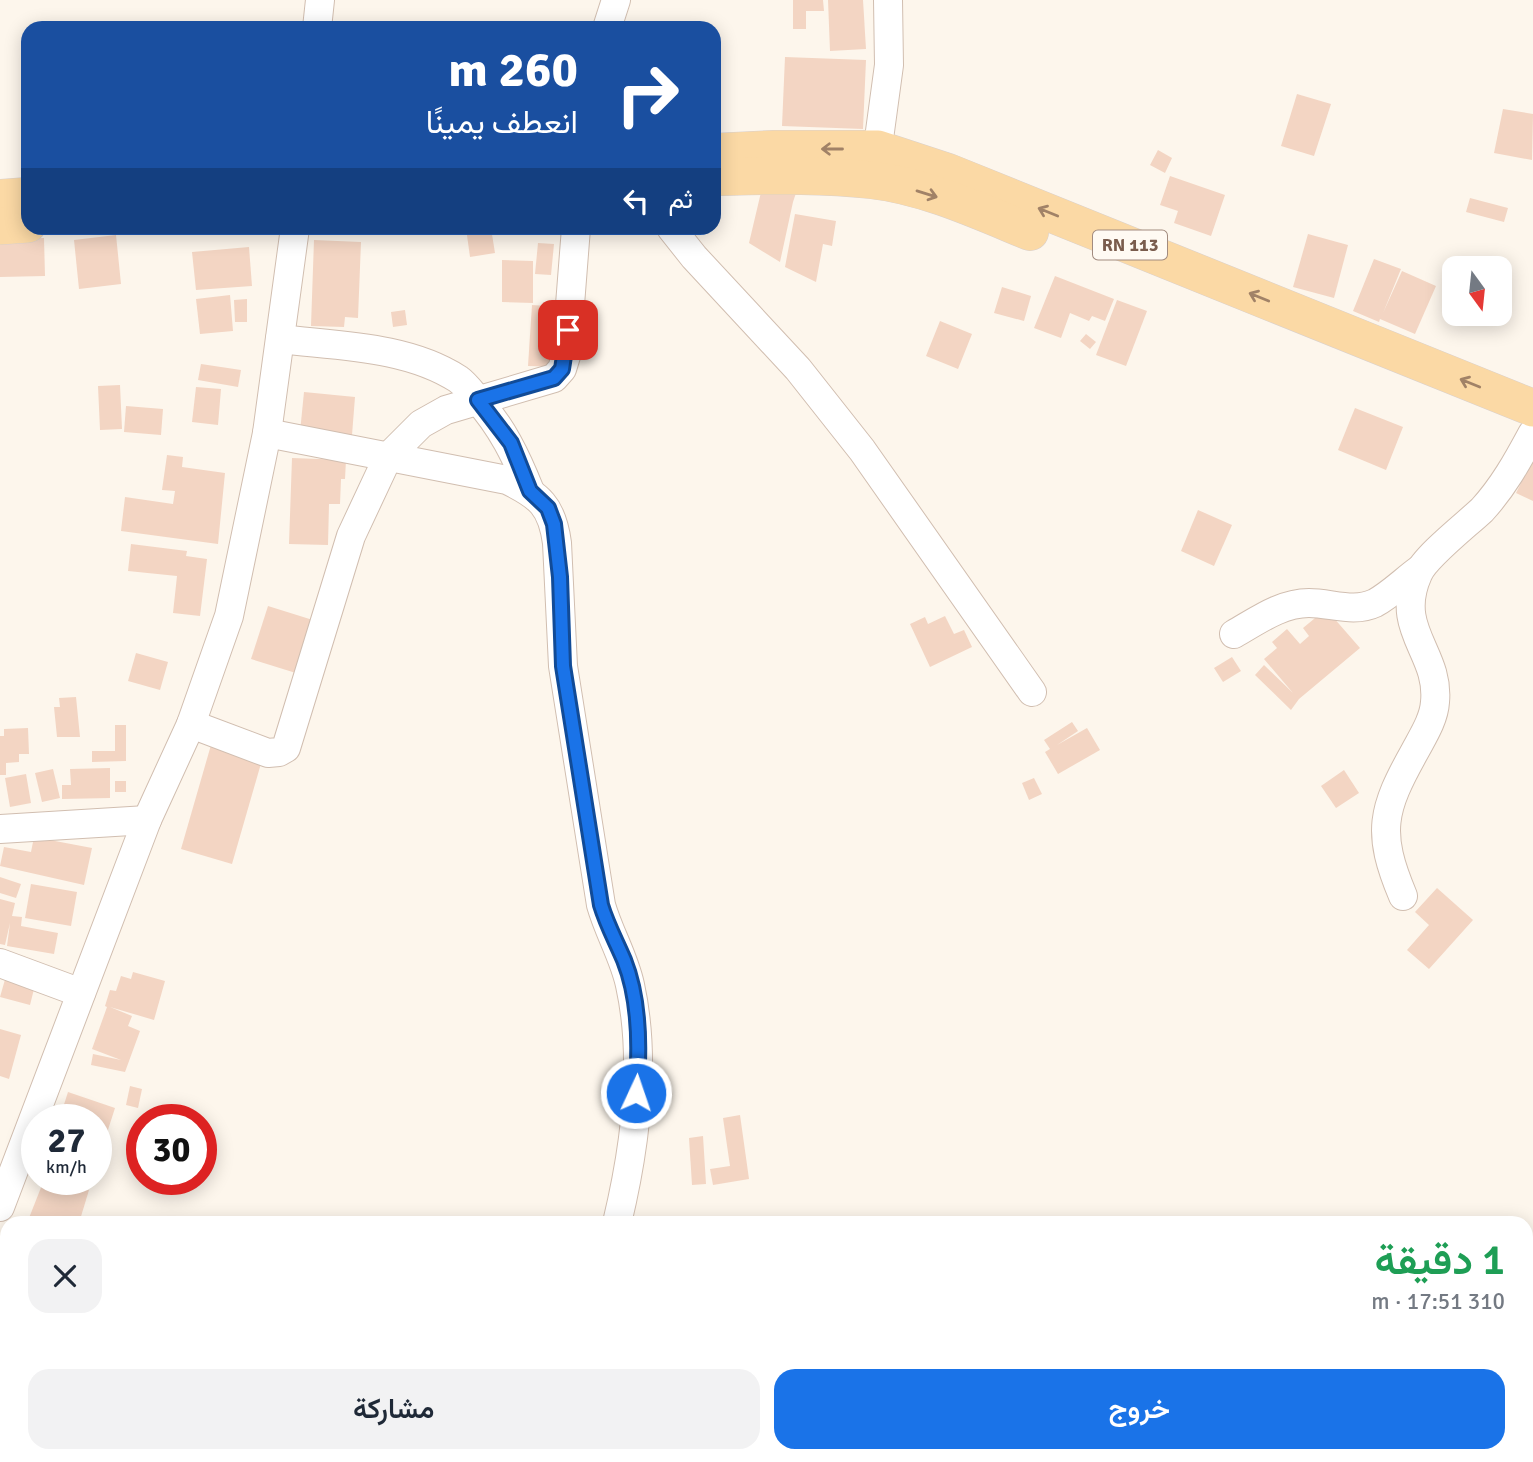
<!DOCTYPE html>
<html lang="ar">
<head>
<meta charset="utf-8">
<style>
  :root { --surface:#fff; --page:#f2f2f3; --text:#1f2937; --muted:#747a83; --accent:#1a73e8 }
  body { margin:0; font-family:Signika,Vazirmatn,sans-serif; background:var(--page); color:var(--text); direction:rtl; height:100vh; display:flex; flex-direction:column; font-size:26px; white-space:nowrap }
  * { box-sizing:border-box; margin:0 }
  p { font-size:23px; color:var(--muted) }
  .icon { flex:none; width:38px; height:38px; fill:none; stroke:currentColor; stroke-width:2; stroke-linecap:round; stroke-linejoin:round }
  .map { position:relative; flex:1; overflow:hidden; direction:ltr }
  .drawer { position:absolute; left:0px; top:1216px; width:1533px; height:247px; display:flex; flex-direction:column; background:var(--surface); border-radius:21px 21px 0 0; box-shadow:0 4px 18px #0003; direction:rtl }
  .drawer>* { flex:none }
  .banner { position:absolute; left:21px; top:21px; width:700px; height:214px; border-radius:21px; box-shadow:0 4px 18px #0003; direction:rtl; background:#1a4fa0; color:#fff; overflow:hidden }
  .needle { width:46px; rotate:165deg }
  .fabs { position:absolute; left:1442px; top:256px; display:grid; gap:14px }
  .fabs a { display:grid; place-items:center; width:70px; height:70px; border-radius:14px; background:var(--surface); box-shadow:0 4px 18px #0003; font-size:35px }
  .speed { position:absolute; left:21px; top:1104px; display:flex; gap:14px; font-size:35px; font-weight:700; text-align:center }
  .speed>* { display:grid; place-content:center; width:91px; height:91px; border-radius:50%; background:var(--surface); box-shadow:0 4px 18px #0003; line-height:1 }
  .speed small { font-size:18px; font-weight:400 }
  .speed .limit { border:10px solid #d22; background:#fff; color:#111 }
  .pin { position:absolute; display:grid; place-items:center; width:60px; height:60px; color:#fff; margin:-30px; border-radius:14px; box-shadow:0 4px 10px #0006 }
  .me { position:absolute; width:77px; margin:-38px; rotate:3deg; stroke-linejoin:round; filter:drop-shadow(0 0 5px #0008) }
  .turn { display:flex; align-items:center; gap:24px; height:147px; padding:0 28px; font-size:32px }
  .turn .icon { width:91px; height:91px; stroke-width:2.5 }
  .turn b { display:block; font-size:49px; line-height:60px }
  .then { display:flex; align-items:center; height:66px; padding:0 28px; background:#0003; gap:14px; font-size:26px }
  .round { display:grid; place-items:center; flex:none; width:74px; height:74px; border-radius:21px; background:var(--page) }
  .overview { display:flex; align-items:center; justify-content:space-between; height:119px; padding:0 28px }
  h1 { font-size:42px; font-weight:600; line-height:52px; color:#1e9e55 }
  .cta { display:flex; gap:14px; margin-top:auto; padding:14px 28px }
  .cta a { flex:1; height:80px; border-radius:21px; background:var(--accent); color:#fff; font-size:28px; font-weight:600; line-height:80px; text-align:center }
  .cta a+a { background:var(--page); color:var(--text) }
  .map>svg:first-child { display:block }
  .building { fill:#f3d5c3 }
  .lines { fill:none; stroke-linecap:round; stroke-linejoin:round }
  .minor-casing { stroke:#d1beb0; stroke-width:30 }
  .major-casing { stroke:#dad1cd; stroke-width:38 }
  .minor { stroke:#fff; stroke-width:28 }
  .major { stroke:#fbd9a5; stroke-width:37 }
  .oneway { stroke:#a18267 }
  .route-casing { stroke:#114b97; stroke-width:18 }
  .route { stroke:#1a73e8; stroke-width:12 }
  .labels { text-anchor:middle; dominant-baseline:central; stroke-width:6; stroke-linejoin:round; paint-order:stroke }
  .shield { fill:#fffaf3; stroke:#a28b7f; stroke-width:2 }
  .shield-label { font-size:18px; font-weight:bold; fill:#7a5c4d }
</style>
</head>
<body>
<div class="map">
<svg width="1533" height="1462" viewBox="0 0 1533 1462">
  <rect width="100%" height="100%" fill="#fdf6ec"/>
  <g class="building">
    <path d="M 793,0 L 823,0 L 824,11 L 806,11 L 806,29 L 793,29 Z"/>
    <path d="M 828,0 L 863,0 L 866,49 L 830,51 Z"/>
    <path d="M 785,57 L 866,60 L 863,129 L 782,126 Z"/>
    <path d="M 1297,94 L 1331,104 L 1314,156 L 1281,146 Z"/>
    <path d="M 1503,109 L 1533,114 L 1532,160 L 1494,153 Z"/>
    <path d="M 1158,150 L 1172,158 L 1165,173 L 1150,165 Z"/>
    <path d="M 1170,176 L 1225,195 L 1211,236 L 1174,223 L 1178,211 L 1160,205 Z"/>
    <path d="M 798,187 L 793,202 L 780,262 L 749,243 L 762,188 Z"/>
    <path d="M 1470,198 L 1508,208 L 1504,222 L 1466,212 Z"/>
    <path d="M 795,214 L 836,221 L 832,246 L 823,244 L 816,282 L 785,267 Z"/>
    <path d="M 466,228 L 491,228 L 495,253 L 470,257 Z"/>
    <path d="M 1308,234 L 1348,245 L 1334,298 L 1293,287 Z"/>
    <path d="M 116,235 L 121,284 L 79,289 L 74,240 Z"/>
    <path d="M 44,238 L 45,276 L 0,277 L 0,239 Z"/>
    <path d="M 314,240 L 361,242 L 358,318 L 345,317 L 344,327 L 311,326 Z"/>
    <path d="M 538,243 L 554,244 L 551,275 L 535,274 Z"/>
    <path d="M 249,247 L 252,286 L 196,290 L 192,252 Z"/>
    <path d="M 1374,259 L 1401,269 L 1383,313 L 1402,271 L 1436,286 L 1415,334 L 1380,319 L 1379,322 L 1353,311 Z"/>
    <path d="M 502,260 L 533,261 L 533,303 L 502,302 Z"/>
    <path d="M 1055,276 L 1114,299 L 1105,321 L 1092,316 L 1089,321 L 1070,313 L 1061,338 L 1034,328 Z"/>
    <path d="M 1002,287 L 1031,296 L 1024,321 L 994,313 Z"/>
    <path d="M 230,295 L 233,331 L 200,334 L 196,299 Z"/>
    <path d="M 247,299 L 247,322 L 235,322 L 234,300 Z"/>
    <path d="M 1117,300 L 1147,311 L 1126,366 L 1096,355 Z"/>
    <path d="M 532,305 L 563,307 L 559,367 L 528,366 Z"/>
    <path d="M 405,310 L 407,325 L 393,327 L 391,312 Z"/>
    <path d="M 940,321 L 972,334 L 958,369 L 926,356 Z"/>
    <path d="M 1086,334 L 1096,342 L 1090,349 L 1080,341 Z"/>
    <path d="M 201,364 L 241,370 L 238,387 L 198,380 Z"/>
    <path d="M 120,385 L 122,429 L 100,430 L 98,386 Z"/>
    <path d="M 196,387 L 221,389 L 218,425 L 192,422 Z"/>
    <path d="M 304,392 L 355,397 L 352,435 L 300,432 Z"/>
    <path d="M 126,406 L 163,409 L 161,435 L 124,432 Z"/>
    <path d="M 1355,408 L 1403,427 L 1386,470 L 1338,450 Z"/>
    <path d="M 167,455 L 183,457 L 182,467 L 225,473 L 218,544 L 121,531 L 125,497 L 173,504 L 175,491 L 162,490 Z"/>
    <path d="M 292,458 L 346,460 L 345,479 L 341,479 L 340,504 L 329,504 L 328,545 L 289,544 Z"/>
    <path d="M 1533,459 L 1533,501 L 1516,493 Z"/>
    <path d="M 1198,510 L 1232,525 L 1214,566 L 1181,551 Z"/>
    <path d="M 131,544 L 187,551 L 186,556 L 207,559 L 200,616 L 173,613 L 177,576 L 128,571 Z"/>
    <path d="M 268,606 L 316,621 L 299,674 L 251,659 Z"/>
    <path d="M 1326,609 L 1360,648 L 1299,699 L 1291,710 L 1255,675 L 1264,665 L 1293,693 L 1264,659 L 1277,648 L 1272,642 L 1287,629 L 1300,644 L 1309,636 L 1303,628 Z"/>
    <path d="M 945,616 L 954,634 L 964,630 L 972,647 L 930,667 L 910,624 L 925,617 L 928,624 Z"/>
    <path d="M 136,653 L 168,662 L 160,690 L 128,681 Z"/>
    <path d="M 1232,657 L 1241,671 L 1223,682 L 1214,668 Z"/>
    <path d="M 76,697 L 80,737 L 57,737 L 54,707 L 60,707 L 59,698 Z"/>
    <path d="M 1072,722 L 1078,731 L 1057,745 L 1087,728 L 1100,750 L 1058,774 L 1045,752 L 1050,749 L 1044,740 Z"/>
    <path d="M 115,725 L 126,725 L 126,761 L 92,762 L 92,751 L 115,751 Z"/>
    <path d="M 28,728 L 29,754 L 19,754 L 19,762 L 6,763 L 6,775 L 0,775 L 0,736 L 4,736 L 4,729 Z"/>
    <path d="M 211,745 L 262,760 L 232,864 L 181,849 Z"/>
    <path d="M 110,768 L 110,798 L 62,799 L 62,785 L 71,785 L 70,769 Z"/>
    <path d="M 53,769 L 60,798 L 42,802 L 35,773 Z"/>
    <path d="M 1344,770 L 1359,793 L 1336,808 L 1321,786 Z"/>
    <path d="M 26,774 L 31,803 L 10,807 L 5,778 Z"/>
    <path d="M 1034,778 L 1042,794 L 1029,800 L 1022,783 Z"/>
    <rect x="115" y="781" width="11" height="11"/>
    <path d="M 34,837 L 92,848 L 84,885 L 0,866 L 4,847 L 31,852 Z"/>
    <path d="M 0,877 L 21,884 L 16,898 L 0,893 Z"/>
    <path d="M 31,884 L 77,892 L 71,926 L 25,918 Z"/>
    <path d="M 1437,888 L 1473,920 L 1429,969 L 1407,950 L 1429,925 L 1415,912 Z"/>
    <path d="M 0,899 L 15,903 L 12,916 L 22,917 L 21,926 L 58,933 L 54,954 L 7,946 L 10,923 L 5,945 L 0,944 Z"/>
    <path d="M 8,969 L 37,977 L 30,1005 L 0,997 Z"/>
    <path d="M 133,972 L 165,981 L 154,1020 L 110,1007 L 132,1016 L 128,1026 L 140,1031 L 125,1072 L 91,1065 L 93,1054 L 121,1060 L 92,1049 L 107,1007 L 105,1006 L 110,990 L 116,991 L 121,976 L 131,979 Z"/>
    <path d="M 0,1029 L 21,1035 L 9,1079 L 0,1076 Z"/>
    <path d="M 130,1086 L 142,1089 L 138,1108 L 126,1105 Z"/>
    <path d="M 68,1092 L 115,1108 L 106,1136 L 96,1133 L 96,1120 L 59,1120 Z"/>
    <path d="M 740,1115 L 749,1179 L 713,1185 L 710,1169 L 730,1166 L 723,1118 Z"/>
    <path d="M 703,1136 L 706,1184 L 692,1185 L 689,1138 Z"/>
    <path d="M 44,1180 L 54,1180 L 89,1190 L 79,1223 L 27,1223 Z"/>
    <path d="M 585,1456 L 611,1456 L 610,1462 L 584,1462 Z"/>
  </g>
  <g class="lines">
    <g class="minor-casing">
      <g id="minor">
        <path d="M 317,28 L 320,0"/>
        <path d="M 607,28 L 616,0"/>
        <path d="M 875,168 L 889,65 L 888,0"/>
        <path d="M 671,228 L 694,257 L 798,369 L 862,450 L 1032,692"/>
        <path d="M 280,339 C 338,346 407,346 458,379 C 465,384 471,392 476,398 C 502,427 516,456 530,491"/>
        <path d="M 267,433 L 507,480 C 540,496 552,506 557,543 L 563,666 L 601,905 C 609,933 624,957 630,985 C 647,1062 635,1148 617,1223"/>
        <path d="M 1234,634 C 1257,621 1281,603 1309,603 C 1331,603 1354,613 1375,603 C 1390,595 1405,580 1419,570"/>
        <path d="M 191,724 L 268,753 L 279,752 L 286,748 L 351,536 L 388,457 L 421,424 L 446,410 L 554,378 L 562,369 L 566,356 L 576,228"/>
        <path d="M 0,829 L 147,820"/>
        <path d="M 1403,896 C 1376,832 1382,810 1415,751 C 1423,736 1434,719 1435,702 C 1440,652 1393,630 1418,574 C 1425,557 1466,525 1482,510 C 1503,487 1517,462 1532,434"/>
        <path d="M 0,963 L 81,993"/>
        <path d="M 0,1207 L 147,820 L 191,724 L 229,616 L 267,433 L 295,228"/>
        <path d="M 0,1269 L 7,1271"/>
        <path d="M 1172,1456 L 1183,1462"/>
      </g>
    </g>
    <g class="major-casing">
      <g id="major">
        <path d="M 714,152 L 775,149 L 878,149 L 948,172 L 1533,408"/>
        <path d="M 714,177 C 766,176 819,174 871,180 C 925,186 979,211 1030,232"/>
        <path d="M 0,198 L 28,196"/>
        <path d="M 0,226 L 28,224"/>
      </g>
    </g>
    <use href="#minor" class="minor"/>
    <use href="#major" class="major"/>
  </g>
  <defs><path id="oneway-shaft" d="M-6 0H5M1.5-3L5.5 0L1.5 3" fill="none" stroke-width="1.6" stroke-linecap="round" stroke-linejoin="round" transform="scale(1.75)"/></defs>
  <g class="oneway">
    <use href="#oneway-shaft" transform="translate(832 149) rotate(-180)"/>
    <use href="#oneway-shaft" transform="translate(927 194) rotate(17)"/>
    <use href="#oneway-shaft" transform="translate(1048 212) rotate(-158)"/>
    <use href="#oneway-shaft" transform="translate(1259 297) rotate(-158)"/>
    <use href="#oneway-shaft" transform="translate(1470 383) rotate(-158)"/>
  </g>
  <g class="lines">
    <g class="route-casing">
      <path id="route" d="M 568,330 L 562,369 L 554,378 L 478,400 L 511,443 L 530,491 L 548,508 L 554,524 L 560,577 L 563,666 L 601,905 C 607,925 616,941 624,960 C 640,1000 640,1051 636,1093"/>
    </g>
    <use href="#route" class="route"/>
  </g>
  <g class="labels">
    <rect class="shield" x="1093" y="230.5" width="74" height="29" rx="5"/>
    <g class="shield-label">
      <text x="1130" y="245">RN 113</text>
    </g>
  </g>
</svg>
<div class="fabs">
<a><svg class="needle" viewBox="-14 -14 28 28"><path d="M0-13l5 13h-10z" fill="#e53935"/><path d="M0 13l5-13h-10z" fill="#747a83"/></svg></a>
</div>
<div class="speed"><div>27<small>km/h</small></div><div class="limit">30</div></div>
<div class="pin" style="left:568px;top:330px;background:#d93025"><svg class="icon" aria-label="arrive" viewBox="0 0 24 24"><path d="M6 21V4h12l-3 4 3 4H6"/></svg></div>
<svg class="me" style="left:636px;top:1093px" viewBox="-20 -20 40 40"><circle r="17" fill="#1a73e8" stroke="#fff" stroke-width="3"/><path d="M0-11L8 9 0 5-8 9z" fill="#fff"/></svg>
<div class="banner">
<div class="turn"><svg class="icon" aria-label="right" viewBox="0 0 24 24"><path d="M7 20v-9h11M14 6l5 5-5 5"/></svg><div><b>260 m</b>انعطف يمينًا</div></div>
<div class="then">ثم<svg class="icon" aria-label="left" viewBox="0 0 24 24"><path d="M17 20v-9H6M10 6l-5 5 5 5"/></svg></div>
</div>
<section class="drawer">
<div class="overview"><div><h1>1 دقيقة</h1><p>310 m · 17:51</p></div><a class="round"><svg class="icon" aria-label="close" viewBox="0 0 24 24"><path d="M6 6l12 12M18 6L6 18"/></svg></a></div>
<div class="cta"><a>خروج</a><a>مشاركة</a></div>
</section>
</div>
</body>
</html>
